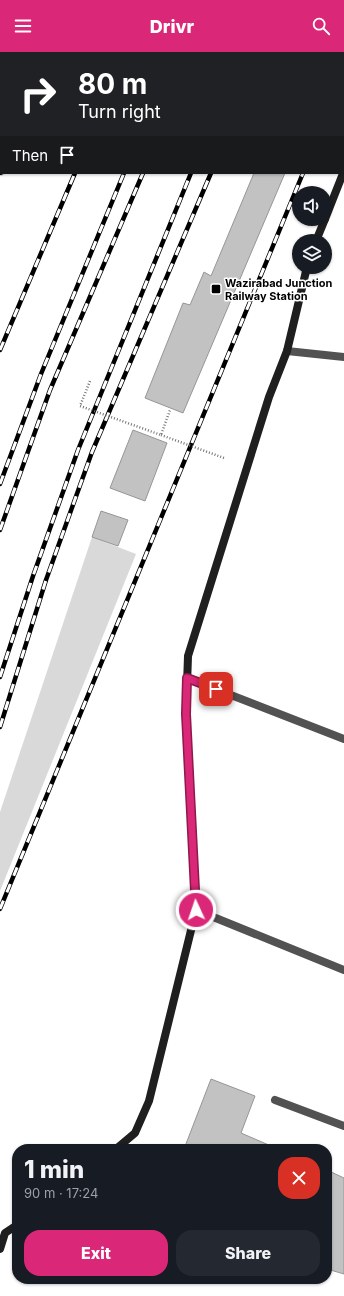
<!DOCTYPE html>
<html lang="en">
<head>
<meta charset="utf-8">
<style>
  :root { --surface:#171b24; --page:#242831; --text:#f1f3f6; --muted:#9ea1a6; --accent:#db2777 }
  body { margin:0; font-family:Inter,sans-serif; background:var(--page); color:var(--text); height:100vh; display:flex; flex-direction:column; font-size:15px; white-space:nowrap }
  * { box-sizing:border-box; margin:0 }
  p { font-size:13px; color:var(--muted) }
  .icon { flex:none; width:22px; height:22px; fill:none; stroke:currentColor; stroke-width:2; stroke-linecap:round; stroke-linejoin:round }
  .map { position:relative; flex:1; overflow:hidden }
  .details { position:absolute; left:12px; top:1092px; width:320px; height:140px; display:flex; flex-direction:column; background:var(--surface); border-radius:16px; box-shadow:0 1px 3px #0004 }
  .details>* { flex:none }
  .banner { position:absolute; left:0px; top:0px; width:344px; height:122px; box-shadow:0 1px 3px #0004; background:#202124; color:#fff; overflow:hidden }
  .tools { position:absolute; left:292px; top:134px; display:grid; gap:8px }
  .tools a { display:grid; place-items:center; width:40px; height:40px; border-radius:50%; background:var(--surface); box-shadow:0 1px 3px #0004; font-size:20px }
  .pin { position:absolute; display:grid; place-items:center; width:34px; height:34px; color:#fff; margin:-17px; border-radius:8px; box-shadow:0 2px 6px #0006 }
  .me { position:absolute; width:44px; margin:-22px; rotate:357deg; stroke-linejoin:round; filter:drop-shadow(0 0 3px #0008) }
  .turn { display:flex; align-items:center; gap:14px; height:84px; padding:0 12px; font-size:18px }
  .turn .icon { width:52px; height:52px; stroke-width:2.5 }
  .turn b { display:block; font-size:28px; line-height:34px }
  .then { display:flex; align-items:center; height:38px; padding:0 12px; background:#0003; gap:8px; font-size:15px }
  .round { display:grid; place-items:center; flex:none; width:42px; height:42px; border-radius:16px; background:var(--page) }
  .headline { display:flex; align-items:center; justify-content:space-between; height:68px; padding:0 12px }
  h1 { font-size:24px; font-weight:800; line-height:30px }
  .action { display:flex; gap:8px; margin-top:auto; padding:8px 12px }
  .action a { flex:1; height:46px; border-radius:16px; background:var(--accent); color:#fff; font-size:16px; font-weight:800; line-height:46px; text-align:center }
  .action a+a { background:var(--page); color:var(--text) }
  header { display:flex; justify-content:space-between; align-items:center; height:52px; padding:0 12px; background:var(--accent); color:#fff; font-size:18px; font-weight:800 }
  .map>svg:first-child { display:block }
  .green { fill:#d9d9d9 }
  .building { fill:#c2c2c2; stroke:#969696 }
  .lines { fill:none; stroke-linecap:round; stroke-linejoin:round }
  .highway-casing { stroke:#dbdbdb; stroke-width:14 }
  .lane { stroke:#525252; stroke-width:8 }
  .street { stroke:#525252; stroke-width:8 }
  .secondary { stroke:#1f1f1f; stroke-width:8 }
  .highway { stroke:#000; stroke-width:12 }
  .rail-casing { stroke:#000; stroke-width:4.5 }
  .rail { stroke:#fff; stroke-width:3; stroke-dasharray:9; stroke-linecap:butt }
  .path-bridge { stroke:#747474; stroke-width:2.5; stroke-dasharray:1 2; stroke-linecap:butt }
  .route-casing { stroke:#8e194d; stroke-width:10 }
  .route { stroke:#db2777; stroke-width:7 }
  .poi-dot { fill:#000; stroke:#fff; stroke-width:1.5 }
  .labels { text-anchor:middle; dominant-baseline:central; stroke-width:3; stroke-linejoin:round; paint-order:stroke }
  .poi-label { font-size:11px; font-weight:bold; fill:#000; stroke:#fff; text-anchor:start }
</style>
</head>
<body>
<header><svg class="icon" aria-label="menu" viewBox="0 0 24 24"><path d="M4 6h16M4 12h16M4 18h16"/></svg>Drivr<svg class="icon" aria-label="search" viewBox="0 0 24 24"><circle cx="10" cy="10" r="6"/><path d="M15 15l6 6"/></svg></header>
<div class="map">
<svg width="344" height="1244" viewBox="0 0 344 1244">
  <rect width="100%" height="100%" fill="#fff"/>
  <path class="green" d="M 92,485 L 136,502 L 0,839 L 0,760 Z"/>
  <g class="building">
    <path d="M 254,121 L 285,121 L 183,361 L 145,346 L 183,251 L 190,253 L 204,220 L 211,224 Z"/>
    <path d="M 133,378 L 167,391 L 145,449 L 110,436 Z"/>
    <path d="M 101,459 L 128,468 L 118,494 L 92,485 Z"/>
    <path d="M 211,1027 L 255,1044 L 241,1081 L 278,1097 L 184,1097 Z"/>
    <path d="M 327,1118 L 344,1126 L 344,1222 L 327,1217 Z"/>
  </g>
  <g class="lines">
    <g class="highway-casing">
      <g id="highway">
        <path d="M 45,1 L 45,0"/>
        <path d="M 0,117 L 1,115"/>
      </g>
    </g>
    <path class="lane" d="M 275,1048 L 344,1074"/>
    <g class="street">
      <path d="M 0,89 L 1,89"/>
      <path d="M 287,299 L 344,305"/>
      <path d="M 187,626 L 344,687"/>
      <path d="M 196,858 L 344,918"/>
    </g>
    <g class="secondary">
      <path d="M 325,167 L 344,119"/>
      <path d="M 316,189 L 325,167"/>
      <path d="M 116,1097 L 135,1081 L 149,1049 L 196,858 L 186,662 L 188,604 L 269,345 L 287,299 L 307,215"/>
      <path d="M 0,1197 L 5,1181 L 17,1173"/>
    </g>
    <use href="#highway" class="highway"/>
    <g class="rail-casing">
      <g id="rail">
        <path d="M 127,1 L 127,0"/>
        <path d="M 177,1 L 177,0"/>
        <path d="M 195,1 L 195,0"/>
        <path d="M 242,1 L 242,0"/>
        <path d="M 262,1 L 262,0"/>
        <path d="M 343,23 L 344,20"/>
        <path d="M 0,298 L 75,121"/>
        <path d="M 0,432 L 41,322 L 124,121"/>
        <path d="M 0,478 L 50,338 L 143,121"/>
        <path d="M 0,625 L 33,524 L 78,398 L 191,121"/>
        <path d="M 0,675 L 46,528 L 92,400 L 211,121"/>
        <path d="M 0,857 L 303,121"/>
      </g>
    </g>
    <use href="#rail" class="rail"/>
    <g class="path-bridge">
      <path d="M 90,329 L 80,354 L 161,383 L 170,358"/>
      <path d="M 161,383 L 224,406"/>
    </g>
  </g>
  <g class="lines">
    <g class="route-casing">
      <path id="route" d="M 196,858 L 186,662 L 187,626 L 216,637"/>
    </g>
    <use href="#route" class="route"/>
  </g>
  <rect class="poi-dot" x="211" y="232" width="10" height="10" rx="2"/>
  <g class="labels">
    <g class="poi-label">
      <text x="225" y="231">Wazirabad Junction<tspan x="225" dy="13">Railway Station</tspan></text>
    </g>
  </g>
</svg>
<div class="tools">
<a><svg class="icon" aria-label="sound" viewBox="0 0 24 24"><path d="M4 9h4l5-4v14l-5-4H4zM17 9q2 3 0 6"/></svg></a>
<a><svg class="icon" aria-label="layers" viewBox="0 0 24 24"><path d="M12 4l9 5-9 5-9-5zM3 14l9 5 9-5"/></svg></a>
</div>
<div class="pin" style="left:216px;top:637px;background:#d93025"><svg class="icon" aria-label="arrive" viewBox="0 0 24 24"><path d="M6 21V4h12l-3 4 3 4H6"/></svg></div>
<svg class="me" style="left:196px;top:858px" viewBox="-20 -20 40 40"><circle r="17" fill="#db2777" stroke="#fff" stroke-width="3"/><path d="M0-11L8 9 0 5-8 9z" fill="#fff"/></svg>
<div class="banner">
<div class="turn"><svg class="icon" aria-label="right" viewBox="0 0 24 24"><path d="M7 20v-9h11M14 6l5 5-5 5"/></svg><div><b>80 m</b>Turn right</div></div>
<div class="then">Then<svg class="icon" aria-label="arrive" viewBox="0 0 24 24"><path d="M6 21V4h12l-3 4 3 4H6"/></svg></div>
</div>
<section class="details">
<div class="headline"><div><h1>1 min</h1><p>90 m · 17:24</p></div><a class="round" style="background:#d93025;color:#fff"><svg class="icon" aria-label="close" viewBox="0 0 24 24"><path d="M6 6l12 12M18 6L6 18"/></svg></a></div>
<div class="action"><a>Exit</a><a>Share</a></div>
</section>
</div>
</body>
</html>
